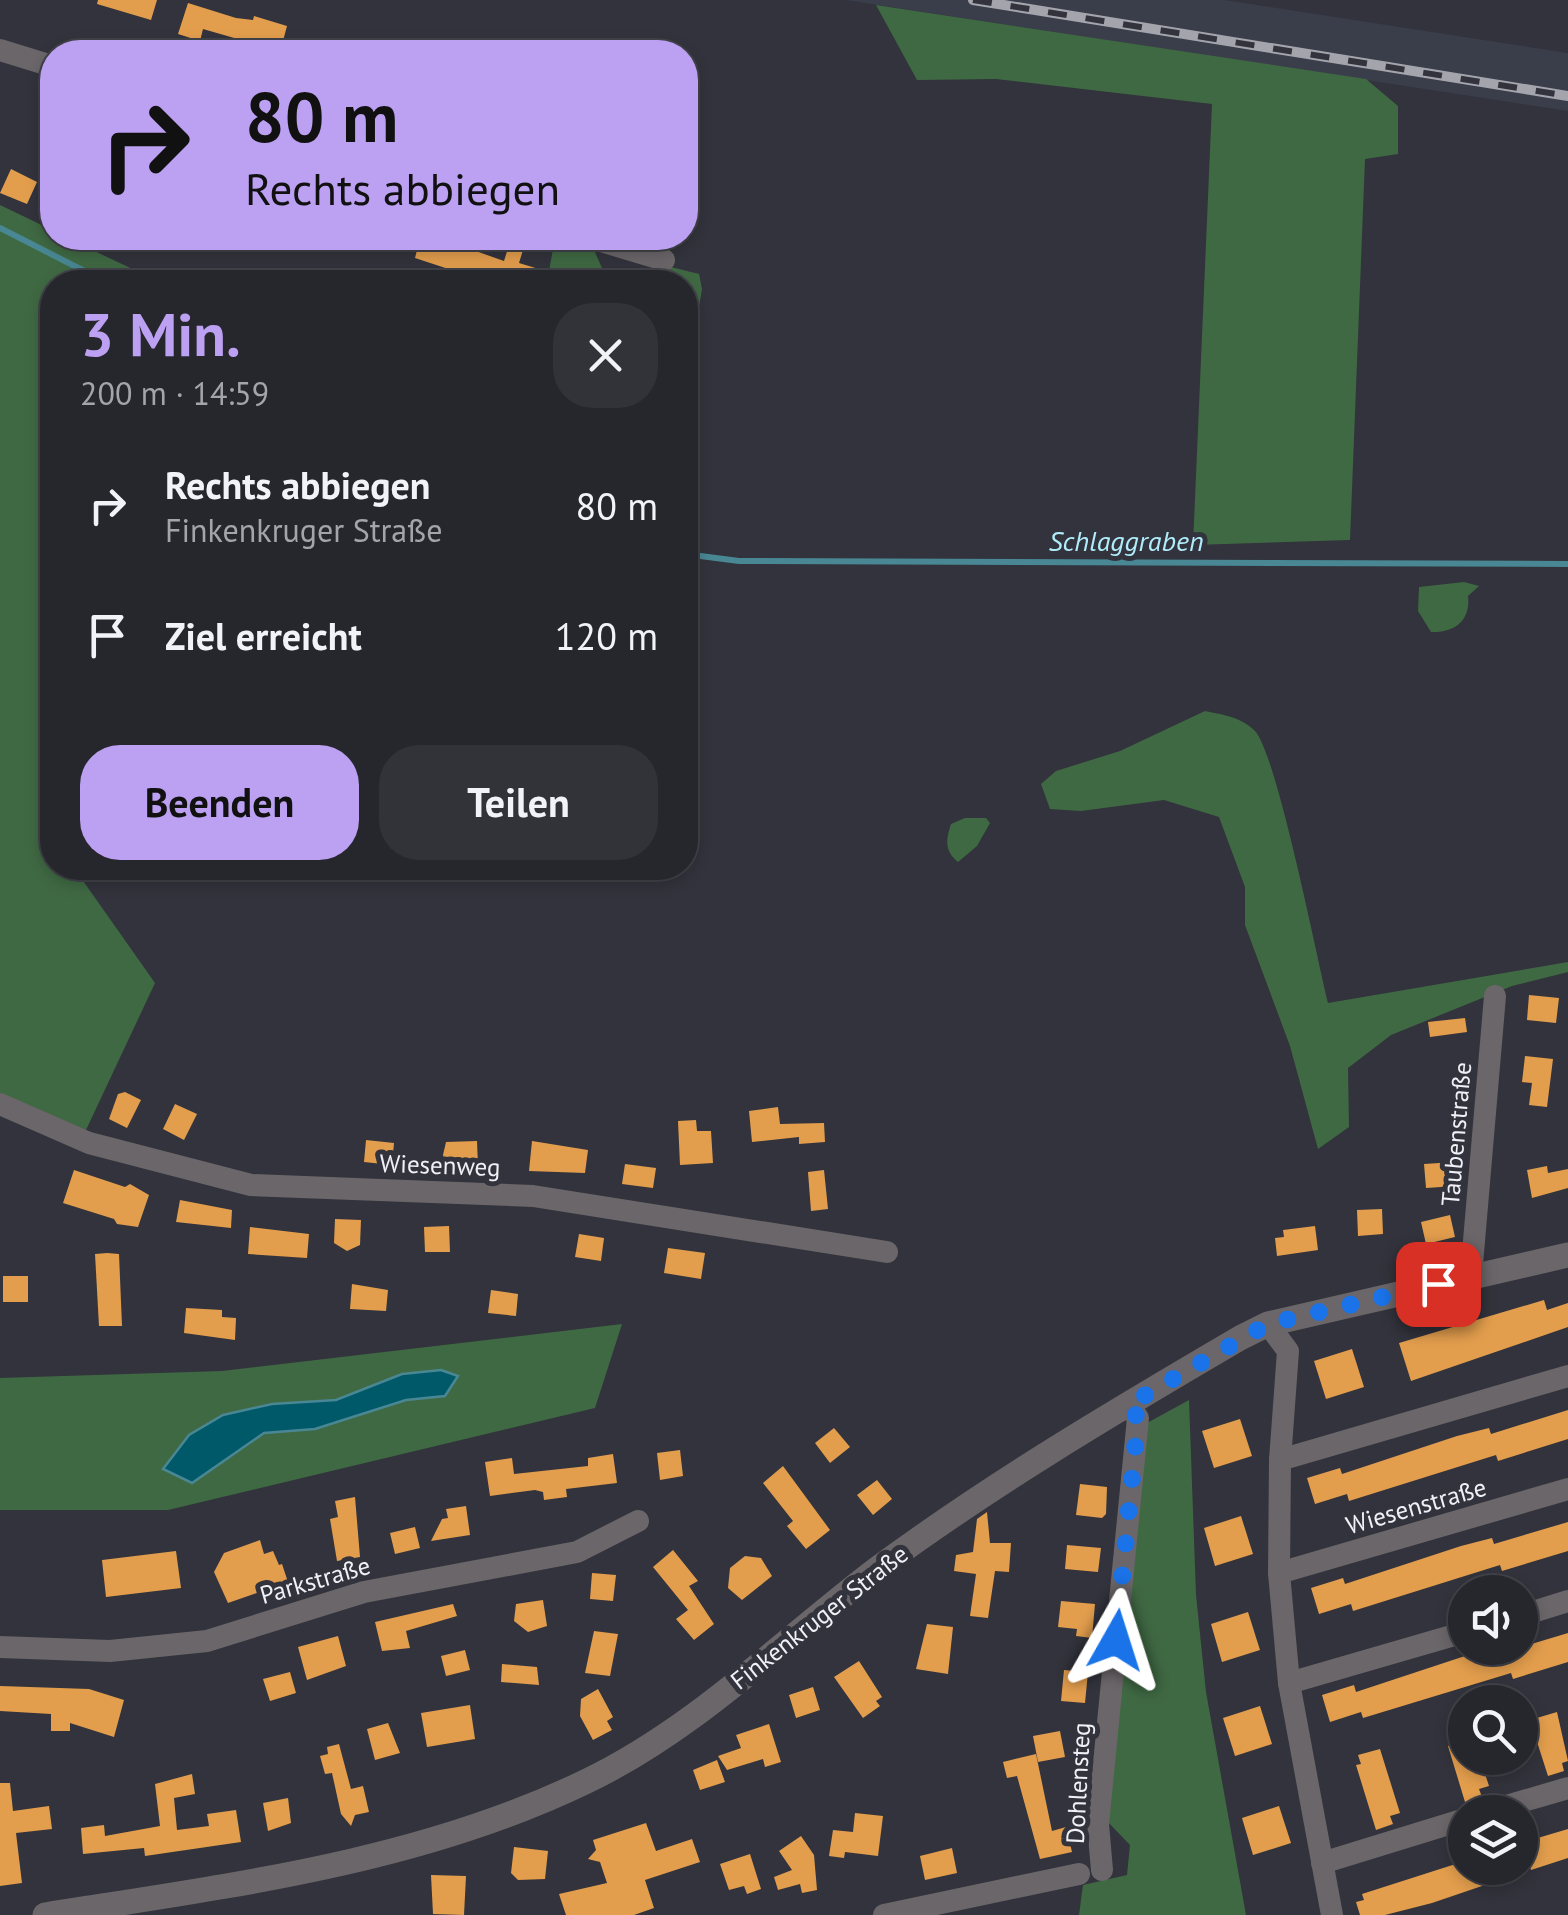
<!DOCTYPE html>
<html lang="de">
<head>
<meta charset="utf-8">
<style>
  :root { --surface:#26262d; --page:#323239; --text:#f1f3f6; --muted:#a4a5aa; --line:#424349; --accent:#bca0f2 }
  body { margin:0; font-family:"PT Sans",sans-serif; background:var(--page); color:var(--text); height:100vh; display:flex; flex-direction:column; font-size:38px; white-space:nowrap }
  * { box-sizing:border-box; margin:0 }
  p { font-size:32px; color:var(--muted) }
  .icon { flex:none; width:55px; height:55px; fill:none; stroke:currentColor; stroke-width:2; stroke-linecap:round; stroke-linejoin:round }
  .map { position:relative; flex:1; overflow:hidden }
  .side { position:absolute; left:40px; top:270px; width:658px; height:610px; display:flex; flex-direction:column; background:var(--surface); border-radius:40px; box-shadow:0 5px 15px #0003,0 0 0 2px var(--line) }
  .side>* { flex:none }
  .banner { position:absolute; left:40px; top:40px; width:658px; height:210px; border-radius:40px; box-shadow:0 5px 15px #0003,0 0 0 2px var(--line); background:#bca0f2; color:#111; overflow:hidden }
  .tools { position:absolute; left:1448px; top:1575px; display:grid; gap:20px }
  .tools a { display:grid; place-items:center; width:90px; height:90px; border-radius:50%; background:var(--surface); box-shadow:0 5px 15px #0003,0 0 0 2px var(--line); font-size:50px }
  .pin { position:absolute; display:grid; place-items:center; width:85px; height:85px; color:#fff; margin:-42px; border-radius:20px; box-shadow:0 5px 15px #0006 }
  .me { position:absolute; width:110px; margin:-55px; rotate:6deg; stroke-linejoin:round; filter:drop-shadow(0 0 8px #0008) }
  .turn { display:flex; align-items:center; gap:35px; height:210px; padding:0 40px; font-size:45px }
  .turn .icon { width:130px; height:130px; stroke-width:2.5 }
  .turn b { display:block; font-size:70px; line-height:85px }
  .round { display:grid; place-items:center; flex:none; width:105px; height:105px; border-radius:40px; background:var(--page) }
  .headline { display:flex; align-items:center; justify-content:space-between; height:170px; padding:0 40px }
  h1 { font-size:60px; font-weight:600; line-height:75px; color:var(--accent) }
  .primary-button { display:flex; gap:20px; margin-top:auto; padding:20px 40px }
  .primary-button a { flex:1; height:115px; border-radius:40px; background:var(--accent); color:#111; font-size:40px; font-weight:600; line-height:115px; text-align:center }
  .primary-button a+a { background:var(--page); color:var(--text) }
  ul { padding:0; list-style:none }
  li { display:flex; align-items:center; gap:30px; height:130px; padding:0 40px }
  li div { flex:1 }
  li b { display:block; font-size:38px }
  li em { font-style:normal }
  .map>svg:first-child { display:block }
  .built { fill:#3a3e4b }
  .green { fill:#3f6943; fill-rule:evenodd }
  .water { fill:#005969; stroke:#488793; stroke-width:2.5 }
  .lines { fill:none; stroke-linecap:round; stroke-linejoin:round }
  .stream { stroke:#488793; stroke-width:6 }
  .building { fill:#e39e4d }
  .minor { stroke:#6b6669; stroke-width:22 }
  .tertiary { stroke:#6b6669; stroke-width:25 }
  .rail-casing { stroke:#a4a5ac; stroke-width:10 }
  .rail { stroke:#32333c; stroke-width:6; stroke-dasharray:19; stroke-linecap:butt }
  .route { stroke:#1a73e8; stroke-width:18; stroke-dasharray:0 32.4 }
  .labels { text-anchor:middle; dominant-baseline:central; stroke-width:10; stroke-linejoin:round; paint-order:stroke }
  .street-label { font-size:25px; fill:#eff1f6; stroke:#32333c }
  .water-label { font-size:28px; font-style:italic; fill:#b1ecfb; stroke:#32333c }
</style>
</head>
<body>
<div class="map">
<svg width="1568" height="1915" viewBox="0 0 1568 1915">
  <rect width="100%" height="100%" fill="#32333c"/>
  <path class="built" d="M 846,0 L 1225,0 L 1568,53 L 1568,111 Z"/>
  <g class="green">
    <path d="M 876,5 L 1366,79 L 1398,106 L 1398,154 L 1365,159 L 1350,540 L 1193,545 L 1212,104 L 996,79 L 917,80 Z"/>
    <path d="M 0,205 L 52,230 L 52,238 L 67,238 L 160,282 L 52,282 L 52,868 L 74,868 L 155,983 L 86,1130 L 0,1093 Z"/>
    <path d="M 555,238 L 594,250 L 602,268 L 626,269 L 638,282 L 547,282 Z"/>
    <path d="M 671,267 L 699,274 L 702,289 L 694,337 L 685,336 L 685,282 L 665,282 Z"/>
    <path d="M 1464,582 L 1479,586 L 1468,596 C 1471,621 1454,633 1431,632 L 1418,611 L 1419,587 Z"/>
    <path d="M 1205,711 C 1224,715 1241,717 1255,731 C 1277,755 1317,958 1328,1003 L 1568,962 L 1568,972 L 1512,986 L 1391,1035 L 1348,1068 L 1349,1127 L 1318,1149 L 1290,1046 L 1245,925 L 1245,887 L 1219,817 L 1164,800 L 1081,811 L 1050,809 L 1041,784 L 1056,771 L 1120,751 Z"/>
    <path d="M 965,818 L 986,818 L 990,823 L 977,846 L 958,862 C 944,851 946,839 951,824 Z"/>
    <path d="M 622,1324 L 595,1408 L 168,1510 L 0,1510 L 0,1378 L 222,1371 ZM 402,1374 L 445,1396 L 406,1400 L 315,1429 L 264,1433 L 192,1483 L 223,1415 L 272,1404 L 336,1400 Z"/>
    <path d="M 1189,1400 L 1196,1595 L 1206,1692 L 1246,1915 L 1079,1915 L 1083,1885 L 1127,1875 L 1130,1845 L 1106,1820 L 1147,1423 Z"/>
  </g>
  <path class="water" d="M 441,1370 L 458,1376 L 445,1396 L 406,1400 L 315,1429 L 264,1433 L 192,1483 L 163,1469 L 189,1435 L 223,1415 L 272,1404 L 336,1400 L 402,1374 Z"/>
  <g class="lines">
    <g class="stream">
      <path d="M 0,228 L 106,282"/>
      <path d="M 685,554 L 739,561 L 1568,564"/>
    </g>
  </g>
  <g class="building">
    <path d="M 98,0 L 157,0 L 151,20 L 97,4 Z"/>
    <path d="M 188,3 L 236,18 L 253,20 L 254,16 L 287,26 L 280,52 L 253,52 L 255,44 L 203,29 L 200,41 L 178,34 Z"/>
    <path d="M 11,169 L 37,182 L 27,204 L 0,193 Z"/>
    <path d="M 390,238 L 439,238 L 504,261 L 509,245 L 523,250 L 519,263 L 542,270 L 538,282 L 488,282 L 415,258 L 417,250 L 389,241 Z"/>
    <path d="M 1529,995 L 1559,998 L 1556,1023 L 1527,1020 Z"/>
    <path d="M 1465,1018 L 1467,1032 L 1430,1037 L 1428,1022 Z"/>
    <path d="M 1525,1056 L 1553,1059 L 1547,1107 L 1529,1105 L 1532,1083 L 1522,1082 Z"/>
    <path d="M 125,1092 L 141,1100 L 127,1128 L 109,1119 L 118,1094 Z"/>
    <path d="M 175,1104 L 197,1114 L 184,1140 L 163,1129 Z"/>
    <path d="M 778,1107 L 780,1124 L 824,1123 L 825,1142 L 799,1144 L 799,1137 L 752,1142 L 749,1111 Z"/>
    <path d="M 696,1120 L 697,1131 L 711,1131 L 713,1163 L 680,1165 L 678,1121 Z"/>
    <path d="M 366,1140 L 394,1143 L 392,1165 L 364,1162 Z"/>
    <path d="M 477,1141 L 478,1166 L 447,1167 L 443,1155 L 446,1142 Z"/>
    <path d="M 532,1141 L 588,1150 L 585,1173 L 529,1171 Z"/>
    <path d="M 1455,1162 L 1456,1186 L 1426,1188 L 1424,1164 Z"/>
    <path d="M 625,1164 L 656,1168 L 653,1188 L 622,1184 Z"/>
    <path d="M 1547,1166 L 1548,1173 L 1568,1169 L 1568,1188 L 1532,1198 L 1527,1170 Z"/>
    <path d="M 74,1170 L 125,1187 L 130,1184 L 149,1195 L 138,1227 L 117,1224 L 114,1219 L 63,1203 Z"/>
    <path d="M 824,1170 L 828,1209 L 811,1211 L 808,1172 Z"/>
    <path d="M 180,1200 L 232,1210 L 231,1228 L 176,1222 Z"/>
    <path d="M 1382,1209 L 1383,1234 L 1358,1236 L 1357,1210 Z"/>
    <path d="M 1450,1215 L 1455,1237 L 1426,1244 L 1421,1222 Z"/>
    <path d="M 335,1219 L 361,1220 L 360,1245 L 347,1251 L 334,1243 Z"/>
    <path d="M 449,1226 L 450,1252 L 425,1252 L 424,1227 Z"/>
    <path d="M 1315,1226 L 1318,1250 L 1277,1256 L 1275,1238 L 1284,1237 L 1283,1230 Z"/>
    <path d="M 250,1227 L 309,1234 L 307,1258 L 248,1254 Z"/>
    <path d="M 579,1234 L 604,1238 L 601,1261 L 575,1257 Z"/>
    <path d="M 668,1248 L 705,1253 L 701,1279 L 664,1273 Z"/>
    <path d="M 107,1253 L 119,1254 L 122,1326 L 99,1326 L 95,1254 Z"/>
    <rect x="3" y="1276" width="25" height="26"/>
    <path d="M 352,1284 L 388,1290 L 386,1311 L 350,1309 Z"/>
    <path d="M 491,1290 L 518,1294 L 516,1316 L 488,1313 Z"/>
    <path d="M 1544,1300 L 1547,1310 L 1568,1303 L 1568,1327 L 1411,1381 L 1399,1343 Z"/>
    <path d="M 186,1308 L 222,1310 L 222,1317 L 236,1318 L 235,1340 L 184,1333 Z"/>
    <path d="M 1352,1349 L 1364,1387 L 1326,1399 L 1314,1361 Z"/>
    <path d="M 1568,1410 L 1568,1439 L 1498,1461 L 1496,1455 L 1349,1501 L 1347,1494 L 1315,1504 L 1307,1478 L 1340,1468 L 1342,1474 L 1457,1436 L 1489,1428 L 1491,1434 Z"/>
    <path d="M 1240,1419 L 1252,1456 L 1214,1468 L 1202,1431 Z"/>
    <path d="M 834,1428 L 850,1447 L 830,1463 L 815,1443 Z"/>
    <path d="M 680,1450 L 683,1476 L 660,1480 L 657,1453 Z"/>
    <path d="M 613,1454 L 617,1483 L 566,1489 L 567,1497 L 544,1500 L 543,1492 L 535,1490 L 490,1496 L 485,1462 L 512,1458 L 514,1474 L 588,1466 L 588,1458 Z"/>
    <path d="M 783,1466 L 830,1530 L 806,1549 L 787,1526 L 793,1521 L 763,1483 Z"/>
    <path d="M 877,1480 L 892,1499 L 873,1515 L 857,1495 Z"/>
    <path d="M 1080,1484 L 1107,1487 L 1106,1514 L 1102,1518 L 1076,1515 Z"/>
    <path d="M 355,1497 L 360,1557 L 337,1561 L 330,1519 L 338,1517 L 335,1501 Z"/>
    <path d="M 466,1506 L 470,1535 L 431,1541 L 442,1519 L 448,1518 L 446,1509 Z"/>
    <path d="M 987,1512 L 990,1543 L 1011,1543 L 1009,1572 L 995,1571 L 988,1618 L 970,1616 L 976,1574 L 954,1571 L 956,1555 L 973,1552 L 977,1519 Z"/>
    <path d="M 1241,1516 L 1253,1554 L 1215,1566 L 1204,1528 Z"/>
    <path d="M 1568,1522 L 1568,1551 L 1502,1571 L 1500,1565 L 1353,1611 L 1351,1604 L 1319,1614 L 1311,1588 L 1343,1578 L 1345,1584 L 1461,1546 L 1492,1538 L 1494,1544 Z"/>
    <path d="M 415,1527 L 420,1548 L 395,1554 L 390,1533 Z"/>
    <path d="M 260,1540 L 264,1554 L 273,1551 L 279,1565 L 282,1564 L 288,1582 L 228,1603 L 214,1572 L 224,1553 Z"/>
    <path d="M 1067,1545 L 1101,1548 L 1098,1572 L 1065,1569 Z"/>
    <path d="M 673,1550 L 698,1581 L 689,1586 L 714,1624 L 694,1640 L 676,1619 L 688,1610 L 653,1567 Z"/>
    <path d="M 176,1551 L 181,1588 L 106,1597 L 102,1560 Z"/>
    <path d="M 745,1556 L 761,1558 L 772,1576 L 742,1600 L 728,1588 L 730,1568 Z"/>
    <path d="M 592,1573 L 616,1575 L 613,1601 L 590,1599 Z"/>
    <path d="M 543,1600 L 547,1626 L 528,1632 L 514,1621 L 516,1604 Z"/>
    <path d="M 1061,1601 L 1095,1604 L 1092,1638 L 1076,1636 L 1077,1629 L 1058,1627 Z"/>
    <path d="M 453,1604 L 457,1616 L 406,1631 L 410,1648 L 382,1651 L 375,1622 Z"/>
    <path d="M 1248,1612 L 1260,1650 L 1222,1662 L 1211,1624 Z"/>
    <path d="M 927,1624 L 953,1627 L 948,1674 L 916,1669 Z"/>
    <path d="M 594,1631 L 618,1634 L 610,1676 L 585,1673 Z"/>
    <path d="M 1568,1633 L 1568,1662 L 1513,1679 L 1511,1673 L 1363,1718 L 1361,1712 L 1330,1722 L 1322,1695 L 1354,1685 L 1356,1692 L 1471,1654 L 1498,1648 L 1505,1652 Z"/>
    <path d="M 338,1636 L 346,1666 L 307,1680 L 298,1647 Z"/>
    <path d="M 465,1650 L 470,1670 L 446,1676 L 441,1656 Z"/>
    <path d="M 859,1661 L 882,1697 L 876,1701 L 880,1706 L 863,1718 L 834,1677 Z"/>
    <path d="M 502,1664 L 537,1667 L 539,1685 L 501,1682 Z"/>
    <path d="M 1064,1670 L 1088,1672 L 1085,1703 L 1061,1701 Z"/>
    <path d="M 290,1672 L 296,1693 L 270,1701 L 263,1679 Z"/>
    <path d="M 0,1686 L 89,1689 L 124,1700 L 114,1737 L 70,1723 L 70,1731 L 51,1731 L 51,1714 L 0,1711 Z"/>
    <path d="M 813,1687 L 820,1710 L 796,1718 L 789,1695 Z"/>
    <path d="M 598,1689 L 613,1717 L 607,1721 L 612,1730 L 593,1740 L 580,1716 L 581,1699 Z"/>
    <path d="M 470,1705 L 475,1739 L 427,1747 L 421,1713 Z"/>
    <path d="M 1260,1706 L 1272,1744 L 1235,1756 L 1223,1718 Z"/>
    <path d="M 1557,1712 L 1568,1761 L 1562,1763 L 1564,1771 L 1548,1776 L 1530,1720 Z"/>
    <path d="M 388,1723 L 400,1753 L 375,1760 L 367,1729 Z"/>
    <path d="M 769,1724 L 781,1762 L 765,1767 L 763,1759 L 727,1770 L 718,1756 L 741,1748 L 736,1735 Z"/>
    <path d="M 1060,1731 L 1065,1757 L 1038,1762 L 1033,1736 Z"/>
    <path d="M 1465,1740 L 1465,1758 L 1480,1758 L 1489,1786 L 1479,1789 L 1482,1797 L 1465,1802 L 1448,1746 Z"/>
    <path d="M 339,1744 L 351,1789 L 363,1786 L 369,1812 L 355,1815 L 351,1826 L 341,1814 L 332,1773 L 325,1774 L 320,1756 L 328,1754 L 327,1747 Z"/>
    <path d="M 1380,1749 L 1400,1813 L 1390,1816 L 1393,1824 L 1376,1830 L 1356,1765 L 1361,1764 L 1358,1755 Z"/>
    <path d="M 1036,1754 L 1052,1831 L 1066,1827 L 1072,1852 L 1040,1859 L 1017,1776 L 1007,1778 L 1003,1762 Z"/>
    <path d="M 717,1760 L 725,1782 L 700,1790 L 693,1770 Z"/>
    <path d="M 192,1774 L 195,1794 L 174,1798 L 177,1830 L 209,1826 L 207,1814 L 236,1810 L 241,1842 L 145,1856 L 144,1848 L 83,1854 L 81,1828 L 104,1825 L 105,1836 L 160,1826 L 155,1784 Z"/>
    <path d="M 0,1783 L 10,1783 L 13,1811 L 49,1806 L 52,1829 L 16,1833 L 22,1883 L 0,1886 Z"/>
    <path d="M 288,1798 L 291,1823 L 268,1831 L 263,1803 Z"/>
    <path d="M 1279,1806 L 1291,1843 L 1253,1855 L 1242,1818 Z"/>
    <path d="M 855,1813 L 883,1816 L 878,1856 L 845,1852 L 844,1858 L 829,1856 L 833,1830 L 853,1832 Z"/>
    <path d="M 646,1823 L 656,1851 L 692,1839 L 700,1862 L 645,1880 L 654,1908 L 634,1915 L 566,1915 L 559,1894 L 607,1883 L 600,1862 L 588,1859 L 596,1850 L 593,1840 Z"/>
    <path d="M 1568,1829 L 1568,1858 L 1531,1870 L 1525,1849 L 1533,1847 L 1531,1840 Z"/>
    <path d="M 801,1836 L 814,1855 L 817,1890 L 802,1893 L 800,1884 L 778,1890 L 774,1877 L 792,1870 L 779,1851 Z"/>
    <path d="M 514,1847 L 548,1851 L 545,1879 L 518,1880 L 511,1873 Z"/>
    <path d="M 952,1848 L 957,1873 L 925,1880 L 920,1856 Z"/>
    <path d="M 750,1854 L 761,1889 L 747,1894 L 744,1886 L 729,1890 L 720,1864 Z"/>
    <path d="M 1465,1861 L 1465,1868 L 1526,1871 L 1432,1903 L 1385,1915 L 1360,1915 L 1356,1902 L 1364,1900 L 1362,1894 Z"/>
    <path d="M 431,1875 L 466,1876 L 464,1915 L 433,1914 Z"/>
  </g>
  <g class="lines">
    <g class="minor">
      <path d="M 0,50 L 52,66"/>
      <path d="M 591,238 L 664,260"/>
      <path d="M 0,1104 L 89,1143 L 251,1185 L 533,1196 L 887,1252"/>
      <path d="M 1471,1276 L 1495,996"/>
      <path d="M 1268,1324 L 1288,1351 L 1280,1460 L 1279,1573 L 1289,1683 L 1332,1915"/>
      <path d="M 1280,1460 L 1568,1376"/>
      <path d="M 1279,1573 L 1568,1489"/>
      <path d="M 1520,1616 L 1568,1601"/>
      <path d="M 0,1647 L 110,1651 L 207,1641 L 364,1592 L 577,1552 L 638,1521"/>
      <path d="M 1289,1683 L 1465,1632"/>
      <path d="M 1486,1812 L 1568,1788"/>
      <path d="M 1322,1863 L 1465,1819"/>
      <path d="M 1102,1870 L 1098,1824 L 1138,1418 L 1128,1405"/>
      <path d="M 884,1915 L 1079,1874"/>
    </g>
    <path class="tertiary" d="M 45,1915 C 227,1886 417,1863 585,1782 C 694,1730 781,1642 877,1569 C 992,1484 1117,1410 1240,1338 L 1268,1324 L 1568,1255"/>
    <g class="rail-casing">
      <path id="rail" d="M 973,0 L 1568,96"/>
    </g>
    <use href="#rail" class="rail"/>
  </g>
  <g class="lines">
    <path class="route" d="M 1116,1640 L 1138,1418 L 1128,1405 L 1268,1324 L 1438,1284"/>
  </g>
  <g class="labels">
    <g class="street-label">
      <text transform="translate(1456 1134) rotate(-85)">Taubenstraße</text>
      <text transform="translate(440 1165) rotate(2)">Wiesenweg</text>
      <text transform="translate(1416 1506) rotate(-16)">Wiesenstraße</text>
      <text transform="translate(315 1580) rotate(-16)">Parkstraße</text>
      <text transform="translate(819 1617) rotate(-38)">Finkenkruger Straße</text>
      <text transform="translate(1078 1783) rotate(-87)">Dohlensteg</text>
    </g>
    <g class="water-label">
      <text x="1126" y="540">Schlaggraben</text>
    </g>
  </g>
</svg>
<div class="tools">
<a><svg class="icon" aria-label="sound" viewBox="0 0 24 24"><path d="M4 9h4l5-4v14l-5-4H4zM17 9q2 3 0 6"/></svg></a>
<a><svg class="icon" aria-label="search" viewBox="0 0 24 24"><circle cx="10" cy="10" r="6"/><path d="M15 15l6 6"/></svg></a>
<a><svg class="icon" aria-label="layers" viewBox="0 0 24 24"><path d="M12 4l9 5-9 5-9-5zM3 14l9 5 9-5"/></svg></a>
</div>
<div class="pin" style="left:1438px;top:1284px;background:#d93025"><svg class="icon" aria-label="arrive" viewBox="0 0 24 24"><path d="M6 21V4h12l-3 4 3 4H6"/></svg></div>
<svg class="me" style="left:1116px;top:1640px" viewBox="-20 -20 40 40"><path d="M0-17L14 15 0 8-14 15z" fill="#1a73e8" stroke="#fff" stroke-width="4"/></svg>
<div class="banner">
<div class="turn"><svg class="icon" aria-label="right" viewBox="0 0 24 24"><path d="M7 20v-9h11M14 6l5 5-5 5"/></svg><div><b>80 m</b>Rechts abbiegen</div></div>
</div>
<section class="side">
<div class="headline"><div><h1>3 Min.</h1><p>200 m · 14:59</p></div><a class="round"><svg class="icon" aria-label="close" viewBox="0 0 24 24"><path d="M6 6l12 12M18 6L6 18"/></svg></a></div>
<ul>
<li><svg class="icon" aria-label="right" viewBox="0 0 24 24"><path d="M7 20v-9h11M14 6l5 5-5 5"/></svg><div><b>Rechts abbiegen</b><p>Finkenkruger Straße</p></div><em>80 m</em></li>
<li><svg class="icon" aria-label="arrive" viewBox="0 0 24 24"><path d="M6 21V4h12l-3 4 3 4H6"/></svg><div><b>Ziel erreicht</b></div><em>120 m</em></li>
</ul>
<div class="primary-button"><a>Beenden</a><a>Teilen</a></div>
</section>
</div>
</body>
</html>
